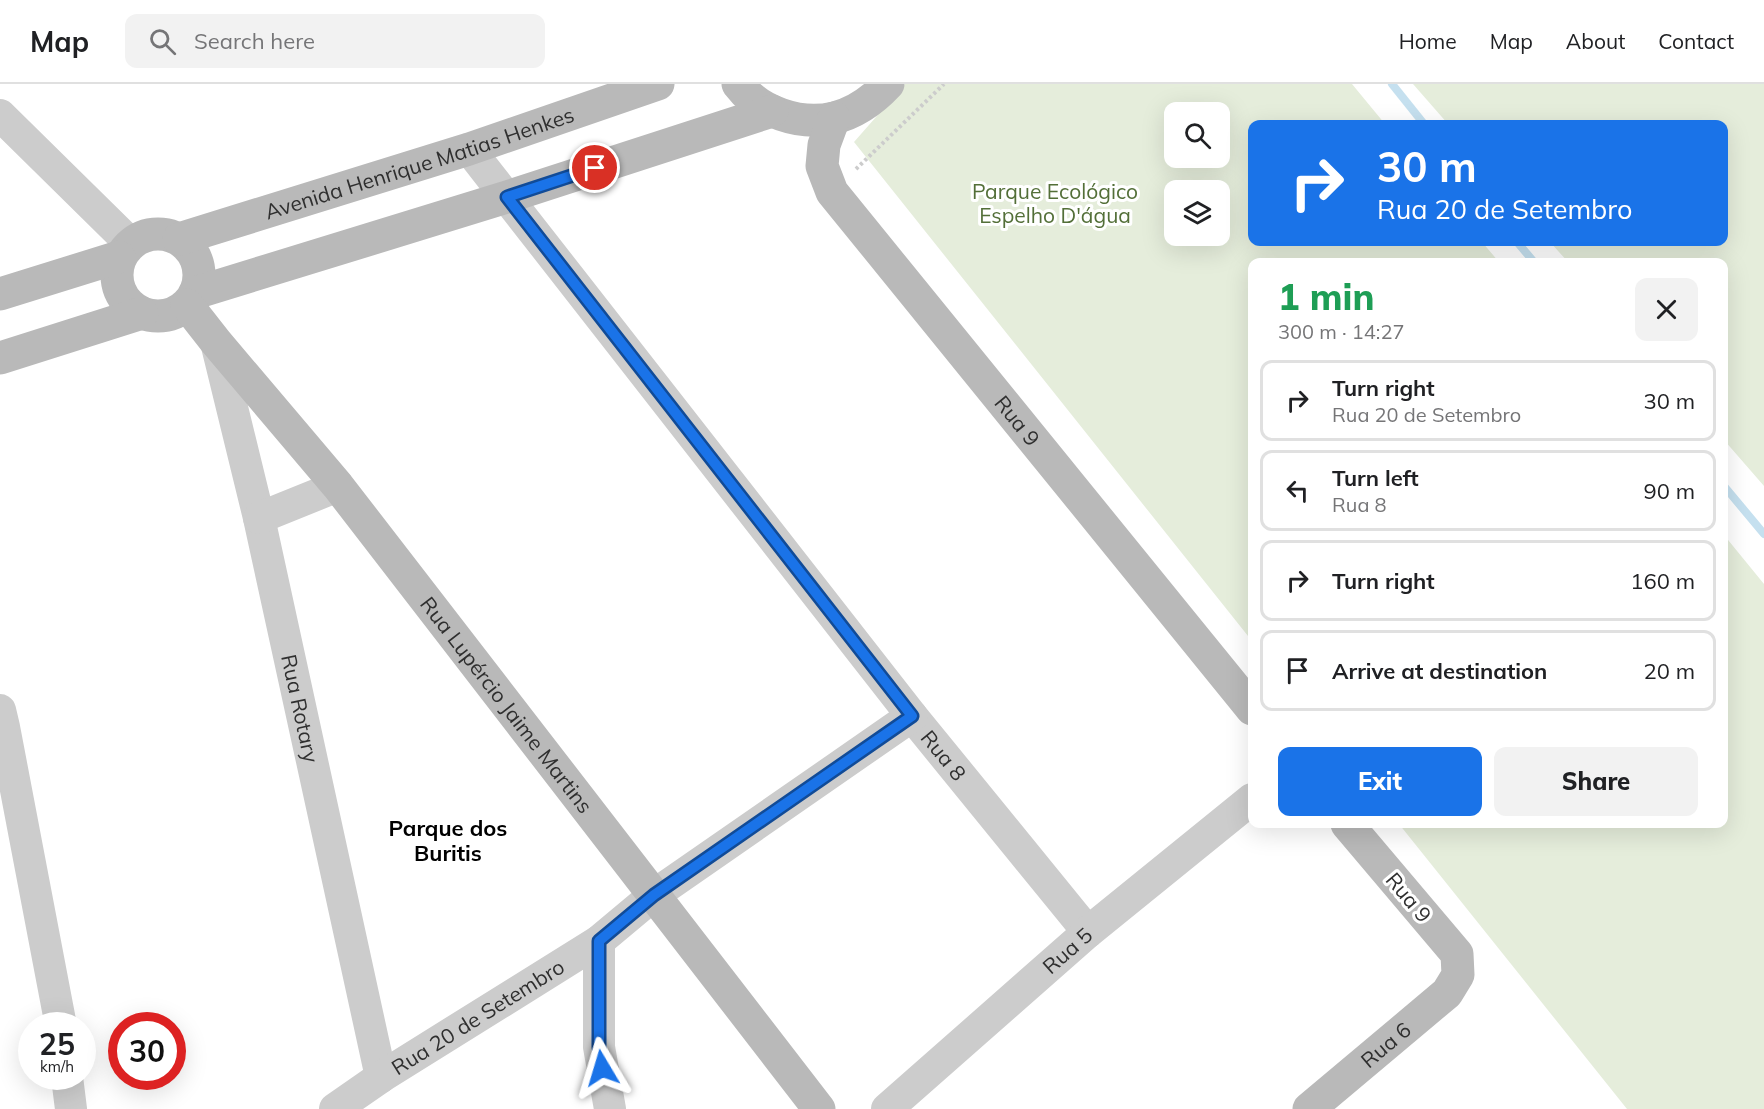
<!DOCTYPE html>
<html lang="en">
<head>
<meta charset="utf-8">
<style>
  :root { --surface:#fff; --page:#f2f2f2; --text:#202124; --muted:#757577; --line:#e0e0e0; --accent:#1a73e8 }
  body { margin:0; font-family:Mulish,sans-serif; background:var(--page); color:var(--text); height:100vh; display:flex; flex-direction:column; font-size:22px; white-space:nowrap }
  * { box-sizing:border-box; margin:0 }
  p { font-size:20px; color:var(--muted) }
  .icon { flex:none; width:33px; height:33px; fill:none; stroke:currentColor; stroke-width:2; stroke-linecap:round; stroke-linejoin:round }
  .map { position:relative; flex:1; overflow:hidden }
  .drawer { position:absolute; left:1248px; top:174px; width:480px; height:570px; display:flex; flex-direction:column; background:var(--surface); border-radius:12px; box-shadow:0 6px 24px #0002 }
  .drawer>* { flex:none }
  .banner { position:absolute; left:1248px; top:36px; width:480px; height:126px; border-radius:12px; box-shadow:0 6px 24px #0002; background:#1a73e8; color:#fff; overflow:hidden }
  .buttons { position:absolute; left:1164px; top:18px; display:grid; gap:12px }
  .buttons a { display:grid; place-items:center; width:66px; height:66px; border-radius:12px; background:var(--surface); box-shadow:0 6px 24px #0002; font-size:30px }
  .speed { position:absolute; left:18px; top:928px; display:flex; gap:12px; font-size:30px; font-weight:700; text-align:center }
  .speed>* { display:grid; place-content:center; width:78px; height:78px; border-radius:50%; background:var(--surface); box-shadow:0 6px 24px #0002; line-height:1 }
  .speed small { font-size:15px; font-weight:400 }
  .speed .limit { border:9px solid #d22; background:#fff; color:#111 }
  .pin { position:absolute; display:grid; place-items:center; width:51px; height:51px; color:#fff; margin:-26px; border:3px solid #fff; border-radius:50%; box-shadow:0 2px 6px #0007 }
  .me { position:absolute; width:66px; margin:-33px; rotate:353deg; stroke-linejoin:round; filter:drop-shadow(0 0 4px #0008) }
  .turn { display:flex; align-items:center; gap:21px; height:126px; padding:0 30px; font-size:27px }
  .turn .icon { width:78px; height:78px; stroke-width:2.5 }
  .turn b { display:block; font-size:42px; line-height:51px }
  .round { display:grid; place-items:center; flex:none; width:63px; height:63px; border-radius:12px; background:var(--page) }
  .summary { display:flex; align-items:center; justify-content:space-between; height:102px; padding:0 30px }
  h1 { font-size:36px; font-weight:800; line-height:45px; color:#1e9e55 }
  .action { display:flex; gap:12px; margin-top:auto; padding:12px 30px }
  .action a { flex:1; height:69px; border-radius:12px; background:var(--accent); color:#fff; font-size:24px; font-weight:800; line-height:69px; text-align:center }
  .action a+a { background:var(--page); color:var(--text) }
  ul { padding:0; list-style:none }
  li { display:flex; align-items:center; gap:18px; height:81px; margin:0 12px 9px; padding:0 18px; border:3px solid var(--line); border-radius:12px }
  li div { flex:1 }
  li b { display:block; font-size:22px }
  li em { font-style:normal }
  header { display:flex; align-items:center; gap:36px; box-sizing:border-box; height:84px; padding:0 30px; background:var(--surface); border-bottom:2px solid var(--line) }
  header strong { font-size:28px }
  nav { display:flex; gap:33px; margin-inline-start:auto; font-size:21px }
  .search { width:420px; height:54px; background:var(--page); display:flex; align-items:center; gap:15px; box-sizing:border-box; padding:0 21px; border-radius:12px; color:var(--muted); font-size:22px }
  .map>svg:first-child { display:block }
  .green { fill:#e5eddb; fill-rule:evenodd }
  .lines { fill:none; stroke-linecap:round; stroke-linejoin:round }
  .stream { stroke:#c5e0ef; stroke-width:8 }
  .path { stroke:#ccc; stroke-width:4; stroke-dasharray:3 3; stroke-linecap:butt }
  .street { stroke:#ccc; stroke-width:32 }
  .secondary { stroke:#b9b9b9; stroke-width:33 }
  .route-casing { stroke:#114b97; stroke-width:15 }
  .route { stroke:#1a73e8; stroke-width:10 }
  .labels { text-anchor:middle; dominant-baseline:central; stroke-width:6; stroke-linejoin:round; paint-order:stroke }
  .street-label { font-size:21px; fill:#2f2f2f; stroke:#fff }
  .park-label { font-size:21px; fill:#536f38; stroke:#fff }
  .neighbourhood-label { font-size:22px; font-weight:bold; fill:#000; stroke:#fff }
</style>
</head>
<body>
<header>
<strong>Map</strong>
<div class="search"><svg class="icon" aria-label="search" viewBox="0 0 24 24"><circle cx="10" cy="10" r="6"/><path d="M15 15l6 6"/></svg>Search here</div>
<nav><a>Home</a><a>Map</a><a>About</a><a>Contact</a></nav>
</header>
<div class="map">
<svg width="1764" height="1025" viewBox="0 0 1764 1025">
  <rect width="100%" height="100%" fill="#fff"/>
  <g class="green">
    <path d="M 905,0 L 1352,0 L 1385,40 L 1252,40 L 1252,158 L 1482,158 L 1499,178 L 1252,178 L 1252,557 L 854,58 ZM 1174,28 L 1220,28 L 1220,74 L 1174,74 ZM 1174,106 L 1220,106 L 1220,152 L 1174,152 Z"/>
    <path d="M 1413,0 L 1764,0 L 1764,402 L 1724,356 L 1724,178 L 1568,178 L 1550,158 L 1724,158 L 1724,40 L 1448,40 Z"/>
    <path d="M 1724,451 L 1764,500 L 1764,1025 L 1627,1025 L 1399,740 L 1724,740 Z"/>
  </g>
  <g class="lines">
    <g class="stream">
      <path d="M 1392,0 L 1424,40"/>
      <path d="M 1517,158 L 1534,178"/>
      <path d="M 1724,402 L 1764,450"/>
    </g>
    <path class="path" d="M 856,85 L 944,0"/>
    <g class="street">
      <path d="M 0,31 L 130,159"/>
      <path id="s1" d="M 469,65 L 912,632 L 1088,848"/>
      <path id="s2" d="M 216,258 L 259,434 L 381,993"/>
      <path d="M 259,434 L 338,402"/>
      <path d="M 0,626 L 4,643 L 61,942"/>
      <path d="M 599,857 L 599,963 L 610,1025"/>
      <path d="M 67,993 L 71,1025"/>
      <path id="s3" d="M 335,1025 L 381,993 L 599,857 L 654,811 L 912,632"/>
      <path id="s4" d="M 887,1025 L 1088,848 L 1252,715"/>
    </g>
    <g class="secondary">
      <path d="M 738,0 C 759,28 800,42 834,34 C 855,29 874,15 888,0"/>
      <path id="s5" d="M 834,34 L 824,61 L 822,82 L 832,108 L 1252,625"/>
      <circle cx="158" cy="191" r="41"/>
      <path id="s6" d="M 179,155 L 469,65 L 658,0"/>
      <path d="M 195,209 L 507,113 L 772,27"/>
      <path d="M 0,210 L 119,173"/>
      <path id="s7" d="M 187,221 L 216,258 L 338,402 L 819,1025"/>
      <path d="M 0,274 L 142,229"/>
      <path id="s8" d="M 1309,1025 L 1447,909 L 1458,891 L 1457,870 L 1347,740"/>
    </g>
  </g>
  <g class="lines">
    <g class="route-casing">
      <path id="route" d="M 595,84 L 507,113 L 912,632 L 654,811 L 599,857 L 599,963 L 602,984"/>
    </g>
    <use href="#route" class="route"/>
  </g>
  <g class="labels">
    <g class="street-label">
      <text stroke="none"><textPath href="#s6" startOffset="252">Avenida Henrique Matias Henkes</textPath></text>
      <text stroke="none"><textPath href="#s5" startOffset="372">Rua 9</textPath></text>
      <text stroke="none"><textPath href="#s7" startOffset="512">Rua Lupércio Jaime Martins</textPath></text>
      <text stroke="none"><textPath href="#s2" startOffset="376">Rua Rotary</textPath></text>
      <text stroke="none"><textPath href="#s1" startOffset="770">Rua 8</textPath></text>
      <text transform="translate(1409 813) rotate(50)">Rua 9</text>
      <text stroke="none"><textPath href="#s4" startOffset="240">Rua 5</textPath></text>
      <text stroke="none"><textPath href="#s3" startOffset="170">Rua 20 de Setembro</textPath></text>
      <text stroke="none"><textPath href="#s8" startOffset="100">Rua 6</textPath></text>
    </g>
    <g class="park-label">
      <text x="1055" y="107">Parque Ecológico<tspan x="1055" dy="24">Espelho D'água</tspan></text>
    </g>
    <g class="neighbourhood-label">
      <text x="448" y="744">Parque dos<tspan x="448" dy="25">Buritis</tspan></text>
    </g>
  </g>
</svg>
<div class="buttons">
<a><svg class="icon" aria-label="search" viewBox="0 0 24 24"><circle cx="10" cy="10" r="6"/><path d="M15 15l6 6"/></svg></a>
<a><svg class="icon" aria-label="layers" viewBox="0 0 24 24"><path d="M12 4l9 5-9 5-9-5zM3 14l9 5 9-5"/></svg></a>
</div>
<div class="speed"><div>25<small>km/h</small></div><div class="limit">30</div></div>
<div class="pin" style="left:595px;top:84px;background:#d93025"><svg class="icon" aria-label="arrive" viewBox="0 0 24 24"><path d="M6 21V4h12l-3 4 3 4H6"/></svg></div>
<svg class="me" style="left:602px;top:984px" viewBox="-20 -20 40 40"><path d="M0-17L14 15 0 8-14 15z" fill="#1a73e8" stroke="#fff" stroke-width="4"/></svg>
<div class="banner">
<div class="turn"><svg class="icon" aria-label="right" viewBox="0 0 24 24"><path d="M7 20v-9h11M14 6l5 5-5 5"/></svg><div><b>30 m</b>Rua 20 de Setembro</div></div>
</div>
<section class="drawer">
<div class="summary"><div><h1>1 min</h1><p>300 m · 14:27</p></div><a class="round"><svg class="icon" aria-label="close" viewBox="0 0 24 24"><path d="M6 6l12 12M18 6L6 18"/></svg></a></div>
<ul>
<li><svg class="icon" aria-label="right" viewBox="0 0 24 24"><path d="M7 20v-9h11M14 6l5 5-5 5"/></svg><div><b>Turn right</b><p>Rua 20 de Setembro</p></div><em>30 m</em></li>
<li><svg class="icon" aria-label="left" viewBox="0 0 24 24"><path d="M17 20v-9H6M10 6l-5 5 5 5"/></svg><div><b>Turn left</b><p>Rua 8</p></div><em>90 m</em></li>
<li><svg class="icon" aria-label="right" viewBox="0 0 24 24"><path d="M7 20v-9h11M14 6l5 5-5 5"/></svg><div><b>Turn right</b></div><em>160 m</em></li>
<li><svg class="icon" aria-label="arrive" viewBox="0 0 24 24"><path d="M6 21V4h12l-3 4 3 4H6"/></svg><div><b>Arrive at destination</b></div><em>20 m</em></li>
</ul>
<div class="action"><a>Exit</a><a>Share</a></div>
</section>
</div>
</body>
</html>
